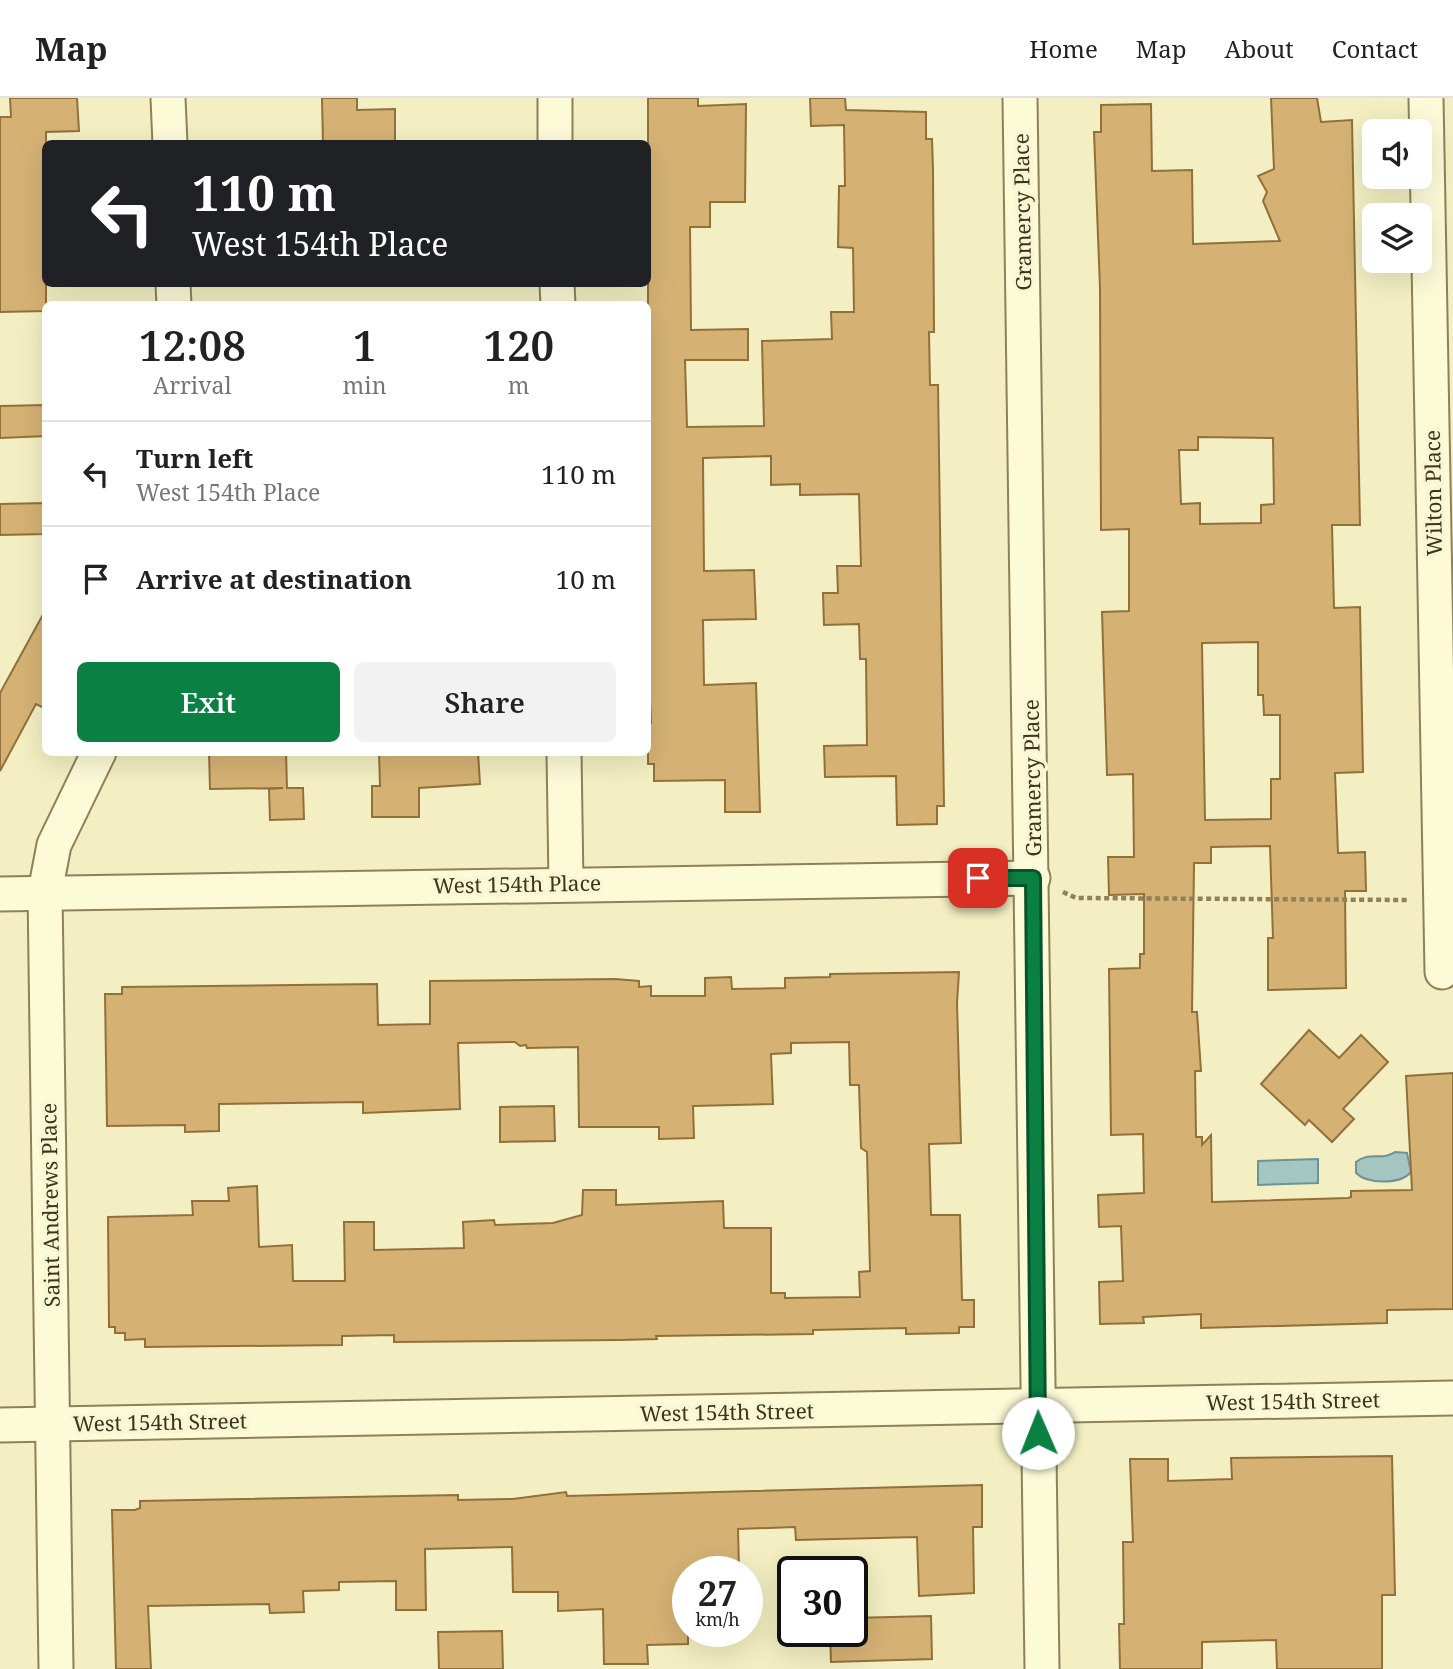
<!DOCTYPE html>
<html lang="en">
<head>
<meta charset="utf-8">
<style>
  :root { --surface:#fff; --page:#f2f2f2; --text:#222; --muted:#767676; --line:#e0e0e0; --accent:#0b8043 }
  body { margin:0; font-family:"Noto Serif",serif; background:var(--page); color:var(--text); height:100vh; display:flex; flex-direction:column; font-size:26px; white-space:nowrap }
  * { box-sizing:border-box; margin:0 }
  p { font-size:23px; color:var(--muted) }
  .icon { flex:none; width:38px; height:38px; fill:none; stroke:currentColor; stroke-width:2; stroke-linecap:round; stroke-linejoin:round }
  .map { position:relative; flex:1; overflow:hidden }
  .side { position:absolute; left:42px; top:203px; width:609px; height:455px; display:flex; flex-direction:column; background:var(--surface); border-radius:10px; box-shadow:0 7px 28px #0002 }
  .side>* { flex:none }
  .banner { position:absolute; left:42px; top:42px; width:609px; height:147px; border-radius:10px; box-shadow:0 7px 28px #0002; background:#202124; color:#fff; overflow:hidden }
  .tools { position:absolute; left:1362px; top:21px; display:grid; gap:14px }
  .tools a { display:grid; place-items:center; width:70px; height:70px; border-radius:10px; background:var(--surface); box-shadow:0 7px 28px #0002; font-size:35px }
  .speed { position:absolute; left:672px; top:1458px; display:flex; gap:14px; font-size:35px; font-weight:700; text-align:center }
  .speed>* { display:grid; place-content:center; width:91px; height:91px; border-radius:50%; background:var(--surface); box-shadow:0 7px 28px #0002; line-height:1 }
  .speed small { font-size:18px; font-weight:400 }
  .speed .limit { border:4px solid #111; border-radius:10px; background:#fff; color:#111 }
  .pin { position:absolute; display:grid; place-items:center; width:60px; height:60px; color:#fff; margin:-30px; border-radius:14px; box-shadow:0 4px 10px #0006 }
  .me { position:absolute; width:77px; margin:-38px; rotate:359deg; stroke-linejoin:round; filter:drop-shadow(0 0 5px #0008) }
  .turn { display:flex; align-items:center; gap:24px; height:147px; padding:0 35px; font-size:32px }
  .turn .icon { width:91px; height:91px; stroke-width:2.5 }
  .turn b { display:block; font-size:49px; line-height:60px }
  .eta { display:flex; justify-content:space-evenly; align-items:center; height:119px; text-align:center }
  .eta b { font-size:42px; font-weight:600; line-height:49px }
  .cta { display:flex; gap:14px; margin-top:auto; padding:14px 35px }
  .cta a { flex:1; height:80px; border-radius:10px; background:var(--accent); color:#fff; font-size:28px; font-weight:600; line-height:80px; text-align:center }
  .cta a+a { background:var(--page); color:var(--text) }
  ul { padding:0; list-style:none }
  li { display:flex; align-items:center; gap:21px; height:105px; padding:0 35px; border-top:2px solid var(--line) }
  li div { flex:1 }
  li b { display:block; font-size:26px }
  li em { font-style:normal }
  header { display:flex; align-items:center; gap:42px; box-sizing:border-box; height:98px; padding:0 35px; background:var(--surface); border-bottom:2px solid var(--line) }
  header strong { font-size:33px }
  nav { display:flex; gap:38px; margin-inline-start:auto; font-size:24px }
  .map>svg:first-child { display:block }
  .water { fill:#a5c5c3; stroke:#6a9594; stroke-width:2 }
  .building { fill:#d5b274; stroke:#91703a; stroke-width:2; fill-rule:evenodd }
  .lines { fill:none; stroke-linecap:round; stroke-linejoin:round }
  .street-casing { stroke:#8f8157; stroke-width:37 }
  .path { stroke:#8f8157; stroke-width:4.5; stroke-dasharray:5 3.5; stroke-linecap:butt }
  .street { stroke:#fcfad7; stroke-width:33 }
  .route-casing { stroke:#07532c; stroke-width:18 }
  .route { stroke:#0b8043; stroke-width:12 }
  .labels { text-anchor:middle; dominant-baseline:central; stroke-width:7; stroke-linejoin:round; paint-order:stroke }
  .street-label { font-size:21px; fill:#3d341d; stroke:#f9f7d3 }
</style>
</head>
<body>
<header>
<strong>Map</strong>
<nav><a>Home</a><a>Map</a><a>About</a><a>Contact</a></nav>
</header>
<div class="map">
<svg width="1453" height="1571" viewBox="0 0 1453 1571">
  <rect width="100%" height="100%" fill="#f3efc2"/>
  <g class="water">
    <path d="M 1395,1054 L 1407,1055 L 1411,1074 C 1400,1087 1367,1086 1356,1075 L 1356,1064 C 1369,1053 1383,1063 1395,1054 Z"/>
    <path d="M 1318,1061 L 1318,1085 L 1258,1087 L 1258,1063 Z"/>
  </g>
  <g class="building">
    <path d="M 10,0 L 77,0 L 79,33 L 46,34 L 46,213 L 0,214 L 0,19 L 11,19 Z"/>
    <path d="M 322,0 L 357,0 L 357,12 L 395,11 L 395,43 L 323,46 Z"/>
    <path d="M 648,0 L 698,0 L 698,8 L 746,6 L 745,104 L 710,104 L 710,129 L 690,129 L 691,232 L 748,231 L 748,262 L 685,262 L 687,329 L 764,328 L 762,243 L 832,241 L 831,214 L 854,214 L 853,150 L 838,149 L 839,88 L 845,88 L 844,27 L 811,28 L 810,0 L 845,0 L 846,12 L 926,14 L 926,41 L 932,41 L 933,71 L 934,234 L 929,234 L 930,287 L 938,287 L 944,708 L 937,708 L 937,726 L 897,727 L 896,678 L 825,679 L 824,648 L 867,647 L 866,561 L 860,561 L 859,526 L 824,527 L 823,495 L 838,495 L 837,468 L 861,468 L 859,396 L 800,397 L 800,386 L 771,387 L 771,358 L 703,360 L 704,473 L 754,472 L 756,521 L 703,522 L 704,587 L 756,585 L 760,714 L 725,714 L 725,682 L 654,683 L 654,666 L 648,666 L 648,625 L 651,625 L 648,557 Z"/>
    <path d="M 1271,0 L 1317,0 L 1321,24 L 1352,22 L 1360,427 L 1332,427 L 1334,510 L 1360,509 L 1363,674 L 1335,675 L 1338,755 L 1365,754 L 1366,793 L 1345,793 L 1346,890 L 1268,892 L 1268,840 L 1273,840 L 1270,748 L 1211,749 L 1211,765 L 1194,765 L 1192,914 L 1197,914 L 1201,973 L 1195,973 L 1196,1039 L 1202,1039 L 1202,1047 L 1211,1037 L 1212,1104 L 1348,1100 L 1351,1099 L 1351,1093 L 1412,1092 L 1406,978 L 1453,975 L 1453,1211 L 1387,1212 L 1387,1225 L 1201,1230 L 1201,1216 L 1143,1219 L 1144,1225 L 1100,1226 L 1099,1184 L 1123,1183 L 1121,1128 L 1099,1129 L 1098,1097 L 1144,1095 L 1143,1036 L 1111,1037 L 1109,871 L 1140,870 L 1140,856 L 1144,856 L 1144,796 L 1109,797 L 1108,759 L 1134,759 L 1133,676 L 1107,677 L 1102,514 L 1129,513 L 1129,431 L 1101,432 L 1100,190 L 1094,34 L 1101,34 L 1101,7 L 1151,6 L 1152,73 L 1192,72 L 1193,146 L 1280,143 L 1263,103 L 1267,94 L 1258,78 L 1274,71 ZM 1198,339 L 1273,340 L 1274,406 L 1261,407 L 1261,425 L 1200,426 L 1200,405 L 1181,406 L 1179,352 L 1198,352 ZM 1258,544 L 1258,597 L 1263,597 L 1264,617 L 1280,617 L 1280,681 L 1271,681 L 1271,721 L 1205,722 L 1202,545 Z"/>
    <path d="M 46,307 L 46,338 L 0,340 L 0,308 Z"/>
    <path d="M 46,405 L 46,436 L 0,437 L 0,406 Z"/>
    <path d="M 46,511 L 46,611 L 36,606 L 0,673 L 0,595 Z"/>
    <path d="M 209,654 L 286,654 L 287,690 L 303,690 L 304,721 L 270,722 L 269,691 L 283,690 L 210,691 Z"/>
    <path d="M 379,654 L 478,654 L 480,686 L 419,690 L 419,719 L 372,719 L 372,688 L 380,688 Z"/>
    <path d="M 959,874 L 957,905 L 961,1045 L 929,1046 L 931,1117 L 960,1117 L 962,1202 L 974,1202 L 974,1229 L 959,1229 L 959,1235 L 906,1236 L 906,1230 L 813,1232 L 813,1236 L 656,1238 L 657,1241 L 620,1242 L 394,1244 L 394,1237 L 342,1238 L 342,1247 L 145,1249 L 145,1241 L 125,1242 L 125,1235 L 115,1235 L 115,1229 L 109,1229 L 108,1119 L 193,1117 L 192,1103 L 229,1103 L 228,1090 L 257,1088 L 259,1149 L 292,1147 L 293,1183 L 345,1183 L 344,1124 L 374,1124 L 374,1152 L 464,1150 L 463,1124 L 494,1122 L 495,1127 L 553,1125 L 582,1117 L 583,1092 L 616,1092 L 616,1107 L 723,1103 L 724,1130 L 771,1130 L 771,1195 L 785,1195 L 785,1200 L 860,1199 L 859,1174 L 870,1173 L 867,1054 L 861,1050 L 859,987 L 850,987 L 849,944 L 791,945 L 791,955 L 771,956 L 773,1006 L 693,1008 L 694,1040 L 659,1041 L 659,1029 L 579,1029 L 578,949 L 527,950 L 526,947 L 520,948 L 515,944 L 458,945 L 460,1011 L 363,1015 L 363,1004 L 219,1006 L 219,1033 L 185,1034 L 185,1027 L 107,1028 L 105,896 L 122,896 L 122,889 L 377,886 L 378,927 L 430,926 L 430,883 L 615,881 L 639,883 L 639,889 L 651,888 L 651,898 L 705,898 L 705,880 L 731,879 L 732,891 L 785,890 L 785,880 L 830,879 L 830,876 Z"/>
    <path d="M 1309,932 L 1339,960 L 1361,937 L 1388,964 L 1343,1011 L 1354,1021 L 1332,1044 L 1309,1022 L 1305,1027 L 1261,986 Z"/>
    <path d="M 554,1008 L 555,1043 L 500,1044 L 500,1009 Z"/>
    <path d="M 1392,1358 L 1395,1497 L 1382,1497 L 1382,1571 L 1277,1571 L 1276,1542 L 1202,1544 L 1202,1571 L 1120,1571 L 1119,1526 L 1124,1526 L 1123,1444 L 1133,1444 L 1130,1361 L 1168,1361 L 1168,1383 L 1232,1381 L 1231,1360 Z"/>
    <path d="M 982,1387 L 982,1429 L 973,1429 L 974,1495 L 919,1498 L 917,1439 L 796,1442 L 795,1429 L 738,1431 L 739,1471 L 688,1472 L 688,1546 L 647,1547 L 648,1566 L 604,1566 L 603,1511 L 558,1513 L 558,1494 L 513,1494 L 512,1449 L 425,1451 L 426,1512 L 396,1512 L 396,1483 L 339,1484 L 339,1492 L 303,1493 L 304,1514 L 270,1515 L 269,1506 L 148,1508 L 151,1571 L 116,1571 L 112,1412 L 135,1412 L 140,1410 L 140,1403 L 458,1397 L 458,1402 L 513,1401 L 566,1394 L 567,1398 Z"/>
    <path d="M 931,1518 L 932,1561 L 831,1564 L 830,1533 L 852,1533 L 852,1520 Z"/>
    <path d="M 502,1533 L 503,1571 L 439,1571 L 438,1534 Z"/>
  </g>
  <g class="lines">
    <g class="street-casing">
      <g id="street">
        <path d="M 168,0 L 170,46"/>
        <path d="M 555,0 L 555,46"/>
        <path d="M 1020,0 L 1042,1571"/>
        <path d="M 1426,0 L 1442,874"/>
        <path d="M 173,186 L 174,206"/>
        <path d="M 557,186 L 558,206"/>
        <path d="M 564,654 L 566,785"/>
        <path d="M 0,796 L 1033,780"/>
        <path d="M 0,1327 L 1453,1300"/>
        <path d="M 56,1571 L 45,794 L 54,747 L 99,654"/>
      </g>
    </g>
    <path class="path" d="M 1063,794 L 1076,800 L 1407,802"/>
    <use href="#street" class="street"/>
  </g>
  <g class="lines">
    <g class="route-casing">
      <path id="route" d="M 978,780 L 1033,780 L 1038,1335"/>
    </g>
    <use href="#route" class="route"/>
  </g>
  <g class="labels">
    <g class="street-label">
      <text transform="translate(1022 114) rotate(-91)">Gramercy Place</text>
      <text transform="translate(1433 395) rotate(-91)">Wilton Place</text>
      <text transform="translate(1032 680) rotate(-91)">Gramercy Place</text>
      <text transform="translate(517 786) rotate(-1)">West 154th Place</text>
      <text transform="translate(50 1107) rotate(-91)">Saint Andrews Place</text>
      <text transform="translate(1293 1303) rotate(-1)">West 154th Street</text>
      <text transform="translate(727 1314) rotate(-1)">West 154th Street</text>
      <text transform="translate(160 1324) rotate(-1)">West 154th Street</text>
    </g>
  </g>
</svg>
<div class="tools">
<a><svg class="icon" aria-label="sound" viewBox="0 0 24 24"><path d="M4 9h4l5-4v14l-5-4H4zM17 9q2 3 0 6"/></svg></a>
<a><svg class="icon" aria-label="layers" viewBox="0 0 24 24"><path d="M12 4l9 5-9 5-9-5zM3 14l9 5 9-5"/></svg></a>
</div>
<div class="speed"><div>27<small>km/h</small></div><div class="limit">30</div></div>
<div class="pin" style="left:978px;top:780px;background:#d93025"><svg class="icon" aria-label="arrive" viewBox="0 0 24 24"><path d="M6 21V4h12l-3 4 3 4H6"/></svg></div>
<svg class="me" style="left:1038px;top:1335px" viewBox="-20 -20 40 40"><circle r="19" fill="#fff"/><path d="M0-13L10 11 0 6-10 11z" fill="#0b8043"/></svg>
<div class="banner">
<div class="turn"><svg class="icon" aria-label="left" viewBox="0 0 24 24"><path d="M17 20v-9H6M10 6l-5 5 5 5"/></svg><div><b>110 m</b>West 154th Place</div></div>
</div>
<section class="side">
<div class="eta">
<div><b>12:08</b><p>Arrival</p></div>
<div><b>1</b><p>min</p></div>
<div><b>120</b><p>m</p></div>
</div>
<ul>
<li><svg class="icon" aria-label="left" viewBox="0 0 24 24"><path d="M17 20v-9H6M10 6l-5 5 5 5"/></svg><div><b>Turn left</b><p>West 154th Place</p></div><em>110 m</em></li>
<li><svg class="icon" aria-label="arrive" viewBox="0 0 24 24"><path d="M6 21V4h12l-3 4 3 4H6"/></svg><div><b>Arrive at destination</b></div><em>10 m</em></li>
</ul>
<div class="cta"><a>Exit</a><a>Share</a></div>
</section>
</div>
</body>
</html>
